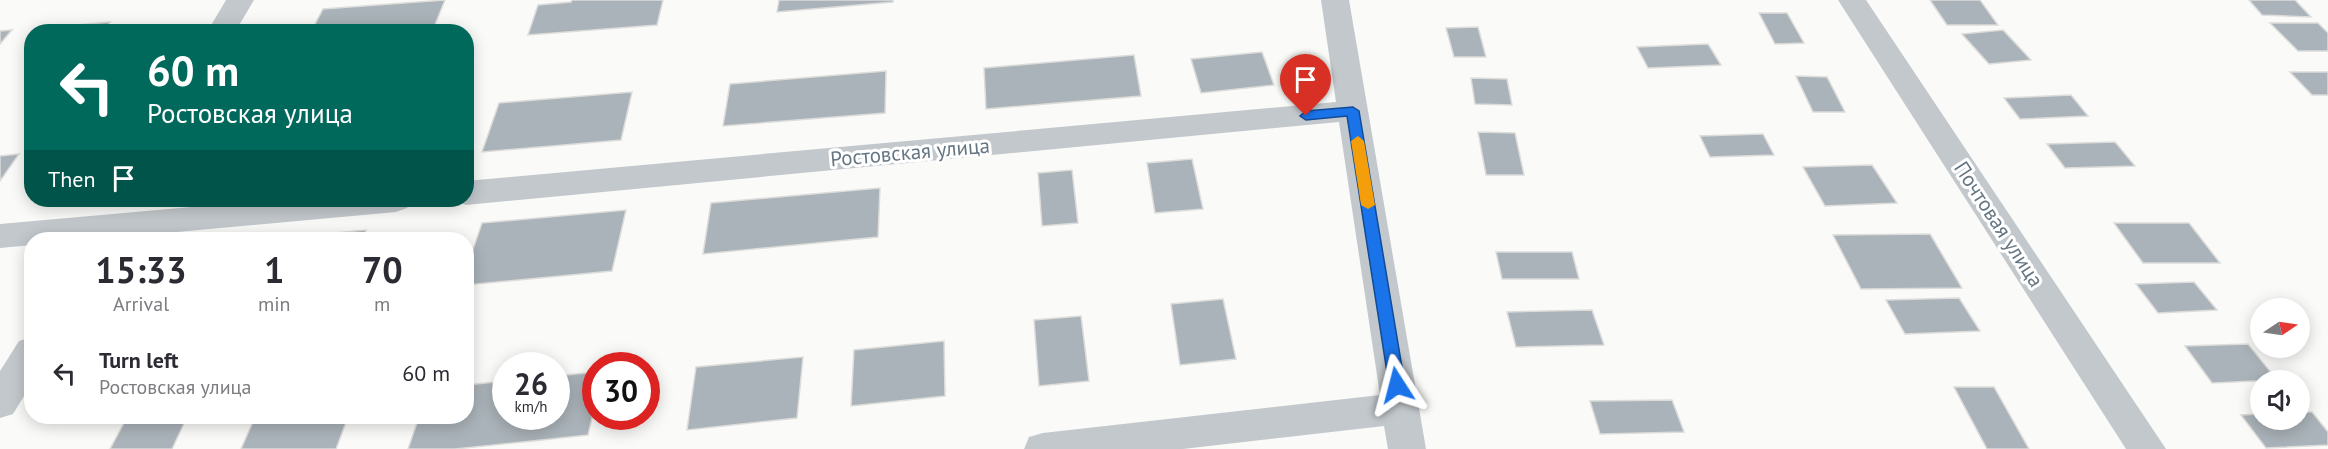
<!DOCTYPE html>
<html lang="en">
<head>
<meta charset="utf-8">
<style>
  :root { --surface:#fff; --page:#f7f7f7; --text:#2b2b33; --muted:#7c7c81 }
  body { margin:0; font-family:"PT Sans",sans-serif; background:var(--page); color:var(--text); height:100vh; display:flex; flex-direction:column; font-size:22px; white-space:nowrap }
  * { box-sizing:border-box; margin:0 }
  p { font-size:20px; color:var(--muted) }
  .icon { flex:none; width:33px; height:33px; fill:none; stroke:currentColor; stroke-width:2; stroke-linecap:round; stroke-linejoin:round }
  .map { position:relative; flex:1; overflow:hidden }
  .side { position:absolute; left:24px; top:232px; width:450px; height:192px; display:flex; flex-direction:column; background:var(--surface); border-radius:24px; box-shadow:0 3px 15px #0003 }
  .side>* { flex:none }
  .hud { position:absolute; left:24px; top:24px; width:450px; height:183px; border-radius:24px; box-shadow:0 3px 15px #0003; background:#00695c; color:#fff; overflow:hidden }
  .needle { width:39px; rotate:77deg }
  .controls { position:absolute; left:2250px; top:298px; display:grid; gap:12px }
  .controls a { display:grid; place-items:center; width:60px; height:60px; border-radius:50%; background:var(--surface); box-shadow:0 3px 15px #0003; font-size:30px }
  .speed { position:absolute; left:492px; top:352px; display:flex; gap:12px; font-size:30px; font-weight:700; text-align:center }
  .speed>* { display:grid; place-content:center; width:78px; height:78px; border-radius:50%; background:var(--surface); box-shadow:0 3px 15px #0003; line-height:1 }
  .speed small { font-size:15px; font-weight:400 }
  .speed .limit { border:9px solid #d22; background:#fff; color:#111 }
  .pin { position:absolute; display:grid; place-items:center; width:51px; height:51px; color:#fff; margin:-62px -26px; border-radius:50% 50% 50% 0; rotate:-45deg; box-shadow:0 0 6px #0007 }
  .pin .icon { rotate:45deg }
  .me { position:absolute; width:66px; margin:-33px; rotate:351deg; stroke-linejoin:round; filter:drop-shadow(0 0 4px #0008) }
  .turn { display:flex; align-items:center; gap:21px; height:126px; padding:0 24px; font-size:27px }
  .turn .icon { width:78px; height:78px; stroke-width:2.5 }
  .turn b { display:block; font-size:42px; line-height:51px }
  .then { display:flex; align-items:center; height:57px; padding:0 24px; background:#0003; gap:12px; font-size:22px }
  .eta { display:flex; justify-content:space-evenly; align-items:center; height:102px; text-align:center }
  .eta b { font-size:36px; font-weight:800; line-height:42px }
  ul { padding:0; list-style:none }
  li { display:flex; align-items:center; gap:18px; height:78px; padding:0 24px }
  li div { flex:1 }
  li b { display:block; font-size:22px }
  li em { font-style:normal }
  .map>svg:first-child { display:block }
  .building { fill:#aab3b9; stroke:#dcdcda; stroke-width:1.5 }
  .lines { fill:none; stroke-linecap:round; stroke-linejoin:round }
  .minor { fill:#c3c8cc; fill-rule:evenodd }
  .route { fill:#1a73e8; stroke:#114b97; stroke-width:1.5 }
  .slow { fill:#f59e0b }
  .labels { text-anchor:middle; dominant-baseline:central; stroke-width:6; stroke-linejoin:round; paint-order:stroke }
  .street-label { font-size:21px; fill:#657683; stroke:#fff }
</style>
</head>
<body>
<div class="map">
<svg width="2328" height="449" viewBox="0 0 2328 449">
  <rect width="100%" height="100%" fill="#fafaf8"/>
  <g class="building">
    <path d="M 445,0 L 432,32 L 311,32 L 323,9 Z"/>
    <path d="M 572,0 L 663,0 L 657,25 L 528,35 L 538,5 L 571,2 Z"/>
    <path d="M 779,0 L 893,0 L 893,2 L 777,12 Z"/>
    <path d="M 1930,0 L 1980,0 L 1998,25 L 1947,25 Z"/>
    <path d="M 2249,0 L 2295,0 L 2311,17 L 2262,15 Z"/>
    <path d="M 1759,13 L 1787,13 L 1804,43 L 1775,44 Z"/>
    <path d="M 110,22 L 104,32 L 72,32 L 77,25 Z"/>
    <path d="M 2270,23 L 2318,23 L 2328,33 L 2328,51 L 2298,51 Z"/>
    <path d="M 1478,27 L 1486,57 L 1454,57 L 1446,28 Z"/>
    <path d="M 12,30 L 0,44 L 0,31 Z"/>
    <path d="M 2003,30 L 2031,60 L 1989,64 L 1962,34 Z"/>
    <path d="M 1708,44 L 1721,65 L 1648,68 L 1637,47 Z"/>
    <path d="M 1262,52 L 1274,85 L 1201,93 L 1191,59 Z"/>
    <path d="M 1134,55 L 1141,96 L 986,109 L 984,68 Z"/>
    <path d="M 886,71 L 885,113 L 723,126 L 730,84 Z"/>
    <path d="M 2290,72 L 2328,72 L 2328,95 L 2312,95 Z"/>
    <path d="M 1796,76 L 1827,77 L 1845,112 L 1813,112 Z"/>
    <path d="M 1471,78 L 1507,79 L 1512,105 L 1475,104 Z"/>
    <path d="M 632,92 L 621,140 L 482,152 L 499,103 Z"/>
    <path d="M 2071,95 L 2088,116 L 2020,119 L 2004,98 Z"/>
    <path d="M 1478,132 L 1515,133 L 1524,175 L 1486,175 Z"/>
    <path d="M 1763,134 L 1774,155 L 1710,157 L 1700,136 Z"/>
    <path d="M 2115,142 L 2135,166 L 2065,168 L 2047,144 Z"/>
    <path d="M 19,154 L 0,181 L 0,156 Z"/>
    <path d="M 1192,159 L 1203,209 L 1155,213 L 1147,163 Z"/>
    <path d="M 1872,165 L 1897,203 L 1825,206 L 1803,167 Z"/>
    <path d="M 1072,170 L 1078,223 L 1042,226 L 1038,173 Z"/>
    <path d="M 880,188 L 878,237 L 703,254 L 711,203 Z"/>
    <path d="M 626,210 L 612,271 L 466,285 L 466,270 L 482,223 Z"/>
    <path d="M 2114,223 L 2189,223 L 2220,263 L 2143,263 Z"/>
    <path d="M 366,230 L 362,240 L 292,240 L 294,237 Z"/>
    <path d="M 1930,234 L 1962,288 L 1861,289 L 1833,235 Z"/>
    <path d="M 1496,252 L 1572,252 L 1579,279 L 1502,279 Z"/>
    <path d="M 2194,282 L 2217,310 L 2158,313 L 2136,284 Z"/>
    <path d="M 1959,298 L 1980,331 L 1905,334 L 1886,300 Z"/>
    <path d="M 1223,299 L 1236,359 L 1180,365 L 1171,304 Z"/>
    <path d="M 1592,310 L 1604,345 L 1516,347 L 1507,312 Z"/>
    <path d="M 1081,316 L 1089,381 L 1039,386 L 1034,320 Z"/>
    <path d="M 944,341 L 945,396 L 851,406 L 854,350 Z"/>
    <path d="M 2248,344 L 2277,380 L 2212,383 L 2185,346 Z"/>
    <path d="M 803,357 L 797,418 L 687,430 L 696,367 Z"/>
    <path d="M 596,372 L 596,401 L 588,435 L 455,449 L 408,449 L 419,417 L 466,417 L 466,385 L 506,381 L 506,417 L 556,417 L 556,376 Z"/>
    <path d="M 1954,387 L 1994,387 L 2029,449 L 1987,449 Z"/>
    <path d="M 1672,400 L 1684,432 L 1600,434 L 1590,401 Z"/>
    <path d="M 2300,412 L 2312,412 L 2328,432 L 2328,445 L 2266,448 L 2241,415 L 2260,414 L 2260,420 L 2300,420 Z"/>
    <path d="M 165,417 L 187,417 L 172,449 L 110,449 L 125,421 Z"/>
    <path d="M 255,417 L 348,417 L 336,449 L 241,449 Z"/>
  </g>
  <g class="lines">
    <g class="minor">
      <path d="M 226,0 L 254,0 L 235,32 L 207,32 Z"/>
      <path d="M 1321,0 L 1349,0 L 1426,449 L 1388,449 L 1384,426 L 1183,449 L 1024,449 L 1029,437 L 1043,433 L 1380,395 L 1339,122 L 466,205 L 454,200 L 466,200 L 466,181 L 1336,102 Z"/>
      <path d="M 1838,0 L 1866,0 L 2166,449 L 2126,449 Z"/>
      <path d="M 271,200 L 412,200 L 407,208 L 396,212 L 89,240 L 32,240 L 32,245 L 0,248 L 0,224 Z"/>
      <path d="M 32,337 L 32,383 L 13,414 L 0,418 L 0,371 L 19,341 Z"/>
    </g>
  </g>
  <path class="route" d="M 1353,107 L 1359,111 L 1405,385 L 1402,389 L 1397,391 L 1392,389 L 1389,385 L 1347,116 L 1306,120 L 1300,116 L 1306,111 Z"/>
  <path class="slow" d="M 1358,136 L 1364,141 L 1375,205 L 1368,209 L 1361,205 L 1351,141 Z"/>
  <g class="labels">
    <g class="street-label">
      <text transform="translate(910 152) rotate(-5)">Ростовская улица</text>
      <text transform="translate(1999 224) rotate(57)">Почтовая улица</text>
    </g>
  </g>
</svg>
<div class="controls">
<a><svg class="needle" viewBox="-14 -14 28 28"><path d="M0-13l5 13h-10z" fill="#e53935"/><path d="M0 13l5-13h-10z" fill="#7c7c81"/></svg></a>
<a><svg class="icon" aria-label="sound" viewBox="0 0 24 24"><path d="M4 9h4l5-4v14l-5-4H4zM17 9q2 3 0 6"/></svg></a>
</div>
<div class="speed"><div>26<small>km/h</small></div><div class="limit">30</div></div>
<div class="pin" style="left:1306px;top:116px;background:#d93025"><svg class="icon" aria-label="arrive" viewBox="0 0 24 24"><path d="M6 21V4h12l-3 4 3 4H6"/></svg></div>
<svg class="me" style="left:1397px;top:385px" viewBox="-20 -20 40 40"><path d="M0-17L14 15 0 8-14 15z" fill="#1a73e8" stroke="#fff" stroke-width="4"/></svg>
<div class="hud">
<div class="turn"><svg class="icon" aria-label="left" viewBox="0 0 24 24"><path d="M17 20v-9H6M10 6l-5 5 5 5"/></svg><div><b>60 m</b>Ростовская улица</div></div>
<div class="then">Then<svg class="icon" aria-label="arrive" viewBox="0 0 24 24"><path d="M6 21V4h12l-3 4 3 4H6"/></svg></div>
</div>
<section class="side">
<div class="eta">
<div><b>15:33</b><p>Arrival</p></div>
<div><b>1</b><p>min</p></div>
<div><b>70</b><p>m</p></div>
</div>
<ul>
<li><svg class="icon" aria-label="left" viewBox="0 0 24 24"><path d="M17 20v-9H6M10 6l-5 5 5 5"/></svg><div><b>Turn left</b><p>Ростовская улица</p></div><em>60 m</em></li>
</ul>
</section>
</div>
</body>
</html>
